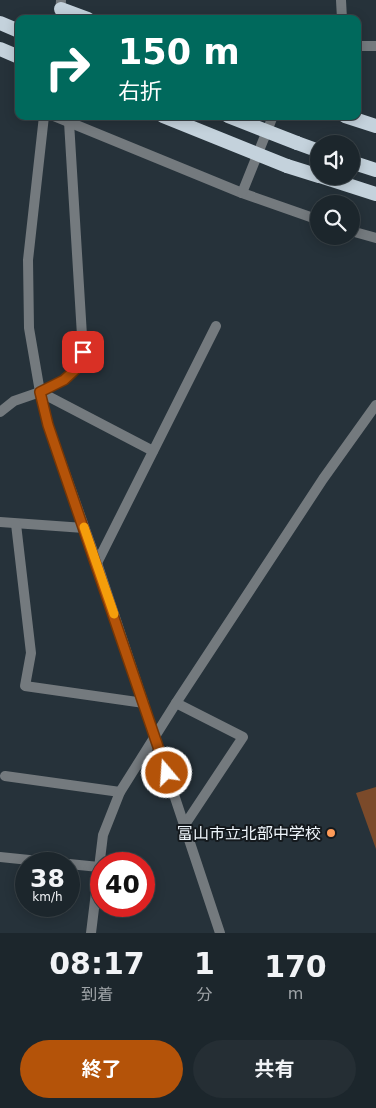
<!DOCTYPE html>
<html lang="ja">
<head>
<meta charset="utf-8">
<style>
  :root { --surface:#1c262c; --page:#252e34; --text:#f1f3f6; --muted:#a0a5a9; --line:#3a4348; --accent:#b45309 }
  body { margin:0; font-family:"DejaVu Sans","Noto Sans JP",sans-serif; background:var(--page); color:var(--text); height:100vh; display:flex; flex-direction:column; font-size:19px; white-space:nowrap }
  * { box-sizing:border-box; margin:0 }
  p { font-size:16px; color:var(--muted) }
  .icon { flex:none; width:28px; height:28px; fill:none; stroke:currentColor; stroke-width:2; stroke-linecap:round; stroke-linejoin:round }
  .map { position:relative; height:933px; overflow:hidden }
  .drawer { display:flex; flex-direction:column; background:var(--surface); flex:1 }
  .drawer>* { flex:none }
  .guide { position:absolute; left:15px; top:15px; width:346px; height:105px; border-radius:10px; box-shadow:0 2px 12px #0003,0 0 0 1px var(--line); background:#00695c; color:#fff; overflow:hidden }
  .tools { position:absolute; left:310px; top:135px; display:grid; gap:10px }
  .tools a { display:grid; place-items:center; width:50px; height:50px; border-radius:50%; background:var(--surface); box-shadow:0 2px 12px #0003,0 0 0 1px var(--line); font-size:25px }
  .speed { position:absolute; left:15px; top:852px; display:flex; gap:10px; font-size:25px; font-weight:700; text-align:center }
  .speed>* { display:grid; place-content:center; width:65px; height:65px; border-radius:50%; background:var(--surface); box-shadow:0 2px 12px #0003,0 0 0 1px var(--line); line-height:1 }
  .speed small { font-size:12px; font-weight:400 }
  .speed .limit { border:8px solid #d22; background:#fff; color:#111 }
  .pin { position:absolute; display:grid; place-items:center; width:42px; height:42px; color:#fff; margin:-21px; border-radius:10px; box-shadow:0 2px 8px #0006 }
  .me { position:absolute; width:55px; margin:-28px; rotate:342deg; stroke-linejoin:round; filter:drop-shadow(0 0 4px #0008) }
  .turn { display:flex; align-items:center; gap:18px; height:105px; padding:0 20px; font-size:22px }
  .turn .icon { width:65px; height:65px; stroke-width:2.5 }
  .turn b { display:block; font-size:35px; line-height:42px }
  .eta { display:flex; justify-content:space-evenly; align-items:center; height:85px; text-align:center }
  .eta b { font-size:30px; font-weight:700; line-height:35px }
  .cta { display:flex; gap:10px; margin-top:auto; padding:10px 20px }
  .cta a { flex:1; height:58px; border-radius:30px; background:var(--accent); color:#fff; font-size:20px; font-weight:700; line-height:58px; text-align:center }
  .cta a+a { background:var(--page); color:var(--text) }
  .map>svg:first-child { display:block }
  .green { fill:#7b4a2a }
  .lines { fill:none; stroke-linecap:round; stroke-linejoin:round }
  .minor { stroke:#747a7e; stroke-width:10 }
  .tertiary { stroke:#747a7e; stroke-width:10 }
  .trunk { stroke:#c4d2dc; stroke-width:14 }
  .trunk-bridge { stroke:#c4d2dc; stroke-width:14 }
  .route-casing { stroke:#753606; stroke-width:12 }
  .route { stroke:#b45309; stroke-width:9 }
  .slow { stroke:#f59e0b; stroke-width:9 }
  .poi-dot { fill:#fe9b58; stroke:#14191d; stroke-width:2 }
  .labels { text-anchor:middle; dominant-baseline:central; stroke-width:4; stroke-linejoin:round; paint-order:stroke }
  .poi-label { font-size:16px; fill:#eef5fb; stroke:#14191d; text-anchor:end }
</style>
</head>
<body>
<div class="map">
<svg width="376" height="933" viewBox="0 0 376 933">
  <rect width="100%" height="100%" fill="#26323a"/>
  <path class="green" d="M 376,787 L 376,849 L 356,793 Z"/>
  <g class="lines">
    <g class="minor">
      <path d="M 341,0 L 342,19"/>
      <path d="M 60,19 L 61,0"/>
      <path d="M 358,46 L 376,46"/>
      <path d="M 54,116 L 242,193 L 319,220"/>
      <path d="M 242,193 L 273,116"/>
      <path d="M 351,231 L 376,238"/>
      <path d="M 40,392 L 29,328 L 28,260 L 44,116"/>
      <path d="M 40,392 L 153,451"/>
      <path d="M 0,412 L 14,401 L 40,392 L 64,380 L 77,368 L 83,352 L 69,122"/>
      <path d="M 0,522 L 84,528"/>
      <path d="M 16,524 L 31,653 L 25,686 L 144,703"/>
      <path d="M 97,563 L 216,326"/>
      <path d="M 176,703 L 243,737 L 184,826"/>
      <path d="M 5,776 L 120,792"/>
      <path d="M 0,857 L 68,864"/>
      <path d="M 69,864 L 99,867"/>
      <path d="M 91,933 L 103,835 L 120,792 L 176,703 L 323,479 L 376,405"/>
    </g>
    <path class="tertiary" d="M 40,392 L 48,425 L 97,563 L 220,933"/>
    <g class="trunk">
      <path d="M 61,9 L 88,19"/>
      <path d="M 0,23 L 19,31"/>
      <path d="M 0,49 L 19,57"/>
      <path d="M 345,116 L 376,126"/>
      <path d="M 297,143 L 319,151"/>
      <path d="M 351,162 L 376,170"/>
      <path d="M 287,166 L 319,176"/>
      <path d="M 320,176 L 376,194"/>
    </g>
    <g class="trunk-bridge">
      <path d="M 163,116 L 287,166"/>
      <path d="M 228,116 L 297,143"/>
    </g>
  </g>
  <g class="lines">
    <g class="route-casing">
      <path id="route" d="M 83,352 L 77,368 L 64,380 L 40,392 L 48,425 L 167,773"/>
    </g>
    <use href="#route" class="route"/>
    <path class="slow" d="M 84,527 L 114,614"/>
  </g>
  <circle class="poi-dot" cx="331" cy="833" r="5"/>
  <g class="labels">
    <g class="poi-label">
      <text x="321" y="833">富山市立北部中学校</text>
    </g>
  </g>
</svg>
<div class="tools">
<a><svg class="icon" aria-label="sound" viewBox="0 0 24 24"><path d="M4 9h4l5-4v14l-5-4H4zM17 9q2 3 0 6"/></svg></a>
<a><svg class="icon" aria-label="search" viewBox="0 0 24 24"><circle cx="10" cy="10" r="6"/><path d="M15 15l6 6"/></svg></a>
</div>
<div class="speed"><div>38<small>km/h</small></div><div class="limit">40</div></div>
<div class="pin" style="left:83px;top:352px;background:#d93025"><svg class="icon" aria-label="arrive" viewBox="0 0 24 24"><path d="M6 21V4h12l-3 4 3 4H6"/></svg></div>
<svg class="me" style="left:167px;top:773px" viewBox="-20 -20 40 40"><circle r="17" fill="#b45309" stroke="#fff" stroke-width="3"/><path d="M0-11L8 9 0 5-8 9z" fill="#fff"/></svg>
<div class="guide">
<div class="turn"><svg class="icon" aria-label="right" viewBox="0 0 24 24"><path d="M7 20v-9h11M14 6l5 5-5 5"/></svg><div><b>150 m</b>右折</div></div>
</div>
</div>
<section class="drawer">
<div class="eta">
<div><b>08:17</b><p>到着</p></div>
<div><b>1</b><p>分</p></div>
<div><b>170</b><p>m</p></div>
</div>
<div class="cta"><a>終了</a><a>共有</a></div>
</section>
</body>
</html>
